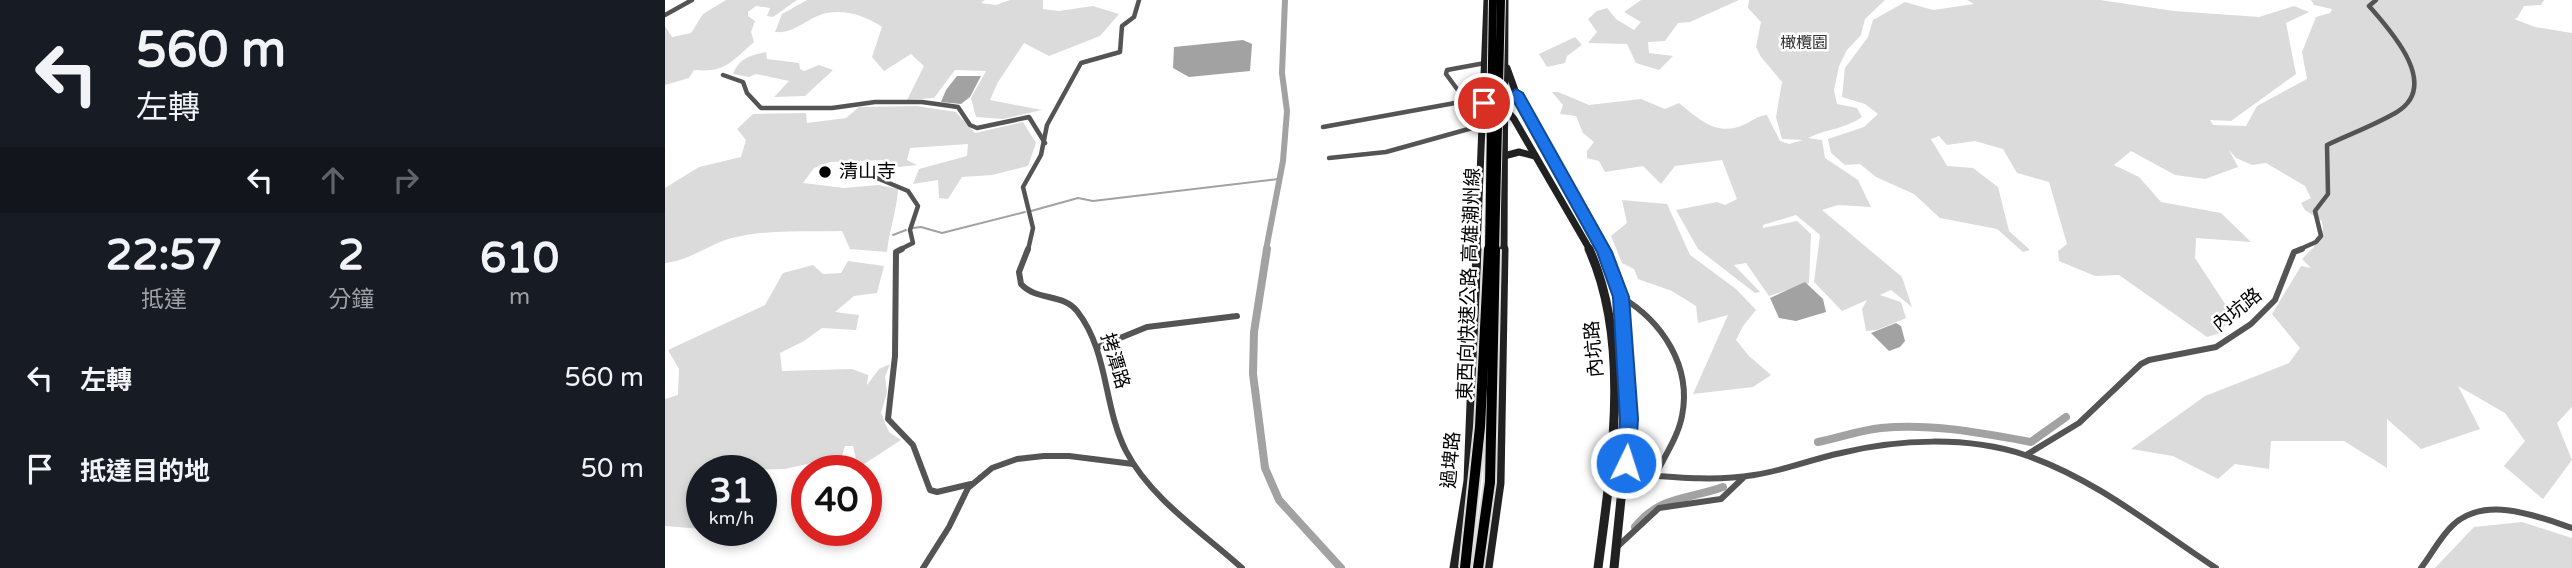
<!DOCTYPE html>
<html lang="zh-TW">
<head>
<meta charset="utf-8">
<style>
  :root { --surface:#171b24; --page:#242831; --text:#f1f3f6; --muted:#9ea1a6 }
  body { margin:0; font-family:"Varela Round","Noto Sans TC",sans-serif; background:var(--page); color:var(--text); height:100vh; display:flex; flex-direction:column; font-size:26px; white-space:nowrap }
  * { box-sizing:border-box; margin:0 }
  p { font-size:23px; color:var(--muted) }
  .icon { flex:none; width:38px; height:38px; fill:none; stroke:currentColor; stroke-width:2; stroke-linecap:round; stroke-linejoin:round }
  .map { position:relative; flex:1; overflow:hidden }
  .drawer { display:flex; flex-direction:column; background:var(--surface); width:665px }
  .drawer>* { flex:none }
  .hud { background:#171b24; color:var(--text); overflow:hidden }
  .speed { position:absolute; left:21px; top:455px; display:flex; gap:14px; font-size:35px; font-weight:700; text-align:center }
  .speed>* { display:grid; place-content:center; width:91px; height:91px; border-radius:50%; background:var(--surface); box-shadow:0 4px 10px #0003; line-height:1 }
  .speed small { font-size:18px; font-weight:400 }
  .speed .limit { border:10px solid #d22; background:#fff; color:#111 }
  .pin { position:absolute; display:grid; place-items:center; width:60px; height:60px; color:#fff; margin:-30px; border:4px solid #fff; border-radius:50%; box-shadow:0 2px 7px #0007 }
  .me { position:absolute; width:77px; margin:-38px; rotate:4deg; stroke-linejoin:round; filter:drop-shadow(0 0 5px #0008) }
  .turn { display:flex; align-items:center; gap:24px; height:147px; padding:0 21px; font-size:32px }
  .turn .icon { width:91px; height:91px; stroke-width:2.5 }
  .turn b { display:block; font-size:49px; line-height:60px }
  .lanes { display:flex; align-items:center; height:66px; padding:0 21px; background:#0003; justify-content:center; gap:35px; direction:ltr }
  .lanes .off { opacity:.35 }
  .eta { display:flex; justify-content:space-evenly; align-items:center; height:119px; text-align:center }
  .eta b { font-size:42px; font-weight:800; line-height:49px }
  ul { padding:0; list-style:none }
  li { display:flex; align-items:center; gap:21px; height:91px; padding:0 21px }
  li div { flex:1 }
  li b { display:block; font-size:26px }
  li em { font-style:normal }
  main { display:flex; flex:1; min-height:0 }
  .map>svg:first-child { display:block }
  .green { fill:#dbdbdb }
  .water { fill:#a2a2a2 }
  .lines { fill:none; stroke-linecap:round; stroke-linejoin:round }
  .stream { stroke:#a2a2a2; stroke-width:2 }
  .canal-far1 { stroke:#a2a2a2; stroke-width:6 }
  .canal { stroke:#a2a2a2; stroke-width:8 }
  .street-far1 { stroke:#545454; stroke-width:4.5 }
  .street { stroke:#545454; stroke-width:6 }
  .secondary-far1 { stroke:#212121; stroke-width:7 }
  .secondary { stroke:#212121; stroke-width:9 }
  .highway-bridge-far1-casing { stroke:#dbdbdb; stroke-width:10; stroke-linecap:butt }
  .highway-bridge-casing { stroke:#dbdbdb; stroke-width:14; stroke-linecap:butt }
  .highway-bridge-far1 { stroke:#000; stroke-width:8 }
  .highway-bridge { stroke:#000; stroke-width:10 }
  .route { fill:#1a73e8; stroke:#114b97; stroke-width:2 }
  .poi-dot { fill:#000; stroke:#fff; stroke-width:2.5 }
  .labels { text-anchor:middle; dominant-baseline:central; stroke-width:5; stroke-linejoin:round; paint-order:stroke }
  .far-park-label { font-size:16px; fill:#323232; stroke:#fff }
  .poi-label { font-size:19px; fill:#000; stroke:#fff; text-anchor:start }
  .street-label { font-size:19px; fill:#000; stroke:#fff }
</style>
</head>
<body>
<main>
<section class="drawer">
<div class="hud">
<div class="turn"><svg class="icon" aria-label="left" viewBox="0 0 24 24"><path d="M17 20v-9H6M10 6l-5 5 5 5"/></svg><div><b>560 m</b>左轉</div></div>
<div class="lanes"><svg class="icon" aria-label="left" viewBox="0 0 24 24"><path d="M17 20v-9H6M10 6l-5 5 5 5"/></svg><svg class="icon off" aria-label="ahead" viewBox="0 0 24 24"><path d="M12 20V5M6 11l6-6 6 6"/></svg><svg class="icon off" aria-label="right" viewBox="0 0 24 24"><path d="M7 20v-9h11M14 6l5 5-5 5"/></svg></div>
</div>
<div class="eta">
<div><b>22:57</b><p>抵達</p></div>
<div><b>2</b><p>分鐘</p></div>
<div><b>610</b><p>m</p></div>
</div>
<ul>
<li><svg class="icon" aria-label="left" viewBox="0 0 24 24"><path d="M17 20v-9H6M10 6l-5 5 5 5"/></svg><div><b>左轉</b></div><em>560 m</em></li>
<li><svg class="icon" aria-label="arrive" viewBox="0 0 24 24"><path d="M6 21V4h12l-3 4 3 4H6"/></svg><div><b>抵達目的地</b></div><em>50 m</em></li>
</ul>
</section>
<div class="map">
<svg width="1907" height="568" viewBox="0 0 1907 568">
  <rect width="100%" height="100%" fill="#fff"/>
  <g class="green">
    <path d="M 61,0 L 132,0 L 108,17 L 102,16 L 105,8 L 91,6 L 83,12 L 83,16 L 90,21 L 86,32 L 89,42 C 66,62 60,73 29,70 L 24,78 L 0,85 L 0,26 L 7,37 L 26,33 L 38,14 Z"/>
    <path d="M 142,0 L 320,0 L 316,3 L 331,5 L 345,0 L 378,0 L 378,9 L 394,11 L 428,6 L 454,14 L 435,36 L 384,56 L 359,43 L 333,82 L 325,100 L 377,110 L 338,119 L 311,117 L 306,98 L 321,71 L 290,70 L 269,98 L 242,100 L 259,66 L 246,54 L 219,71 L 207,57 L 217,27 C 203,17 181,9 162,13 C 142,17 131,34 110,32 L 117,14 Z"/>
    <path d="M 976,0 L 1074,0 L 1025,22 L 1013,23 L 1000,41 L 983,42 L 984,53 L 1008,56 L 994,70 L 971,63 L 962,44 L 923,43 L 932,32 L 923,19 L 932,11 L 942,8 L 951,19 L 969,30 L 976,22 L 959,12 Z"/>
    <path d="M 1084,0 L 1220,0 L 1200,19 L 1196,35 L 1182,50 L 1174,66 L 1169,90 L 1172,104 L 1192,108 L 1197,117 C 1180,129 1161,129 1143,138 L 1157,140 L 1160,158 L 1193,180 L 1206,207 L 1173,205 L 1157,210 L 1237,277 L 1247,307 L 1226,290 L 1215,295 L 1236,302 L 1241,318 L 1212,330 L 1201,331 L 1197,309 L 1202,300 L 1177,311 L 1149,282 L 1155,235 L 1131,215 L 1098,225 L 1098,228 L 1132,221 L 1146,234 L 1144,283 L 1104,296 L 1081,263 L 1069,265 L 1095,292 L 1090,293 L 1033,249 L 1011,210 L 1052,202 L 1060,205 L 1072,199 L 1057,160 L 1010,166 L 996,184 L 978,166 L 940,172 L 934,161 L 922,158 L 922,151 L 929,142 L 918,133 L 911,116 L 895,114 L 898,105 L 887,92 L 893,92 L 924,105 L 976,99 L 1000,109 L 1014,103 C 1033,118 1051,137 1078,125 C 1088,121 1091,116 1102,115 L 1115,141 L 1124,144 L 1138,140 L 1117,139 L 1111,117 L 1117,82 L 1096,57 L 1091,47 L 1096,22 L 1083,8 Z"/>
    <path d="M 1302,0 L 1435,0 L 1509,11 L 1594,17 L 1629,6 L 1644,12 L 1621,23 L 1631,74 L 1566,121 L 1545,120 L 1548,125 L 1581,126 L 1592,106 L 1642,79 L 1637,52 L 1651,17 L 1665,13 L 1667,9 L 1649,5 L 1646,0 L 1879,0 L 1876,5 L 1859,6 L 1852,18 L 1849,19 L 1870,27 L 1907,33 L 1907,407 L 1892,423 L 1907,460 L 1878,499 L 1839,466 L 1860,441 L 1840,413 L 1793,386 L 1815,429 L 1756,449 L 1722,419 L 1722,468 L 1679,441 L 1606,441 L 1604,469 L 1570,464 L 1553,479 L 1508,456 L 1466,449 L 1540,396 L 1624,363 L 1635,348 L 1607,314 L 1636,266 L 1646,268 L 1637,259 L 1649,247 L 1648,241 L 1658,230 L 1657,221 L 1640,210 L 1636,203 L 1646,198 L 1640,186 L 1601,163 L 1587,165 L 1571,158 L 1564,150 L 1573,167 L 1540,179 L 1510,175 L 1466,151 L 1449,165 L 1474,177 L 1496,202 L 1556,213 L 1586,242 L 1531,238 L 1530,258 L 1566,313 L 1556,333 L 1542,337 L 1454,275 L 1430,276 L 1394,261 L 1393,251 L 1402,244 L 1384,182 L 1352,173 L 1338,149 L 1310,141 L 1282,145 L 1274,136 L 1266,139 L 1282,166 L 1308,168 L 1333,187 L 1344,231 L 1365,250 L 1358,252 L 1332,229 L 1275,218 L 1249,194 L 1211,177 L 1195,164 L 1180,165 L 1166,153 L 1163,139 L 1199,127 L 1213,114 L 1200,104 L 1177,97 L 1180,68 L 1203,37 L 1208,20 L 1240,2 L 1268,10 L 1309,4 Z"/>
    <path d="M 910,37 L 917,45 L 902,56 L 900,63 L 882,67 L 874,54 Z"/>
    <path d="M 101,52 L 102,59 L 134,63 L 135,69 L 139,71 L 154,65 L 168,70 L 140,96 L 109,97 L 124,81 L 91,74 L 84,77 L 68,74 C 74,58 86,55 101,52 Z"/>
    <path d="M 252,106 L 291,112 L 310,133 L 358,122 L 371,143 L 363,166 L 327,175 L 297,177 L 283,199 L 274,198 L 273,180 L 248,184 L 254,169 L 302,156 L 303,144 L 245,148 L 242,160 L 252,165 L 234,167 L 217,160 L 165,162 L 149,168 L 138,183 L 179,188 L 213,185 L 233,189 C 232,210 224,231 222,252 L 185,249 L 177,231 C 141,232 102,229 67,238 C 44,244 24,261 0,263 L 0,188 L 34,167 L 76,157 L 81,140 L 72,129 L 88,114 L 141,113 L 142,123 L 181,118 L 194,107 Z"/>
    <path d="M 957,200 L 1002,204 L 1025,255 L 1071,289 L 1091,310 L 1078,326 L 1071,340 L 1084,356 L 1106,375 L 1088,387 L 1028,394 L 1063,315 L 1033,323 L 1031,306 L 1007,291 L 973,279 L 969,269 L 957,263 L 946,236 L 962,223 Z"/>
    <path d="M 183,261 L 219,266 L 212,293 L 189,296 L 170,312 L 194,315 L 191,330 L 157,328 L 139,341 L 115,353 L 117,371 L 187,369 L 203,375 L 202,385 L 214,369 L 225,364 L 220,377 L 222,392 L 216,413 L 224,432 L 236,440 L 193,468 L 188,446 L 180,446 L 177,456 L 120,469 L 37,471 L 37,529 L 0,526 L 0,399 L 13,395 L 14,369 L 3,350 L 100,305 L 118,273 L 148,265 L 158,274 L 176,273 Z"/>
    <path d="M 1857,522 L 1907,538 L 1907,568 L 1770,568 L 1809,527 Z"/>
  </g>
  <g class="water">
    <path d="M 578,40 L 587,44 L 585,71 L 524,77 L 508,68 L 509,47 Z"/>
    <path d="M 292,76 L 316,76 L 305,97 L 296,104 L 276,102 L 281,90 Z"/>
    <path d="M 1140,282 L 1158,299 L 1161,312 L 1131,321 L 1114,318 L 1105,298 Z"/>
    <path d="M 1231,323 L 1236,326 L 1240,341 L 1235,347 L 1224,351 L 1206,333 Z"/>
  </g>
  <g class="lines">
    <g class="stream">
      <path d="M 366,211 L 413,198 L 428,201 L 614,179"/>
      <path d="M 248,228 L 256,227 L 277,233 L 360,212"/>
      <path d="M 228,235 L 241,230"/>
    </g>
    <path class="canal-far1" d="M 601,250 L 618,161 L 622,111 L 617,73 L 620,0"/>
    <g class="canal">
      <path d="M 602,249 L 589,332 L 588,374 L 600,468 L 614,500 L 676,568"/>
      <path d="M 1153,442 C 1174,438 1195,430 1216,428 C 1266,423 1317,433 1366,442 L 1401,417"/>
      <path d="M 970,527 C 996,495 1022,500 1058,487"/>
    </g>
    <g class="street-far1">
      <path d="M 0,15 L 27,0"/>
      <path d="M 58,75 L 78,82 L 82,93 L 96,108 L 167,108 L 210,102 L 257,102 L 293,107 L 305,125 L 312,128 L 364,117 L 380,143"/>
      <path d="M 658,127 L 790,103 L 796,100 L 795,93 L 781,74 L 782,70 L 820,63"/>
      <path d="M 664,158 L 721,152 L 818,125"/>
      <path d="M 207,176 L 243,191 L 253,206 L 245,230 L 248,243 L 234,250"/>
      <path d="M 363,250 L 368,228 L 358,187 L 376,155 L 382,125 L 416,63 L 455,52 L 457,26 L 469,17 L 474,0"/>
      <path d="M 1633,250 L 1651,242 L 1656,236 L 1650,211 L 1663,194 L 1662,145 C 1685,134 1710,125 1732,112 C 1776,85 1725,30 1704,6 L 1711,0"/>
    </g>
    <g class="street">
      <path d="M 237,249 L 231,252 L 230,356 L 223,419 L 248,445 L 265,490 L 272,492 L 306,484"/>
      <path d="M 363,249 L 354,272 L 356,284 C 371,301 398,293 412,311 C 444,352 438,406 461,451 C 485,498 538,533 577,568"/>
      <path d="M 956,297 C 997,321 1027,366 1017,416 C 1013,437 999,457 990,476"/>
      <path d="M 433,347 L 482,327 L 572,316"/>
      <path d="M 1361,455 L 1414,423 L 1476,364 L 1484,360 L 1551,347 L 1586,324 L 1610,300 L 1629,252 L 1637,249"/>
      <path d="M 946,472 C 993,475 1042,483 1089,475 C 1118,471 1147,459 1176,453 C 1233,439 1303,436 1360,455 C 1429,478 1490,528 1551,568"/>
      <path d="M 952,547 L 994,508 L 1056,499 L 1078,478"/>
      <path d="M 258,568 L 284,527 L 303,488 L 327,468 L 352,459 L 379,456 L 404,456 L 468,464"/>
      <path d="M 1756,568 C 1767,554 1775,537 1788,525 C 1820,495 1872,516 1907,528"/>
    </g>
    <g class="secondary-far1">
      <path d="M 842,68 L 851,93 L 939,250"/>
      <path d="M 838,106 L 849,119 L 925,250"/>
      <path d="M 839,156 L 854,152 L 870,156"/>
      <path d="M 812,250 L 822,0"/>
      <path d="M 839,250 L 840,0"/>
    </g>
    <g class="secondary">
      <path d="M 924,249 C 967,344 946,468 933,568"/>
      <path d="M 938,249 L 956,297 L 964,420 L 949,568"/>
      <path d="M 789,568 L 803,481 L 812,249"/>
      <path d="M 823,568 L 835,483 L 839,249"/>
    </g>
    <g class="highway-bridge-far1-casing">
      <g id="highway-bridge-far1">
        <path d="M 824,250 L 828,0"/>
        <path d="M 830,250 L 836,0"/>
      </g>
    </g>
    <g class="highway-bridge-casing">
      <g id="highway-bridge">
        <path d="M 800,568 L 815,427 L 824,249"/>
        <path d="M 813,568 L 825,482 L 830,249"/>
      </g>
    </g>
    <use href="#highway-bridge-far1" class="highway-bridge-far1"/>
    <use href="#highway-bridge" class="highway-bridge"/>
  </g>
  <path class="route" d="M 851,89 L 858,93 L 947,252 L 964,297 L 973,419 L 970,463 L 968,468 L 961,470 L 955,468 L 952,463 L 955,419 L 948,297 L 932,252 L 849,102 L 819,107 L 812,103 L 814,97 L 842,95 Z"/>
  <circle class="poi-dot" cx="160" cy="172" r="7"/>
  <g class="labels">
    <g class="far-park-label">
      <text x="1139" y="43">橄欖園</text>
    </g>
    <g class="poi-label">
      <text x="174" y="172">清山寺</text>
    </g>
    <g class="street-label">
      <text transform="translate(804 284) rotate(-88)">東西向快速公路 高雄潮州線</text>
      <text transform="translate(1572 310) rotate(-39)">內坑路</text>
      <text transform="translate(929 349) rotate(-95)">內坑路</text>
      <text transform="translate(450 361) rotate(73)">拷潭路</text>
      <text transform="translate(786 460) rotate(-85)">過埤路</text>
    </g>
  </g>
</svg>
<div class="speed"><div>31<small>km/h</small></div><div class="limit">40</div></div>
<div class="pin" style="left:819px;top:103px;background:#d93025"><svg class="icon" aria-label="arrive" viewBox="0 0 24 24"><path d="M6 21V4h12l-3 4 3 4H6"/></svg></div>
<svg class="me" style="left:961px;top:463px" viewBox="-20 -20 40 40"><circle r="17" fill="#1a73e8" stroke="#fff" stroke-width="3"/><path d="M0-11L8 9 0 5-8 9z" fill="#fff"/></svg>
</div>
</main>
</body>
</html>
